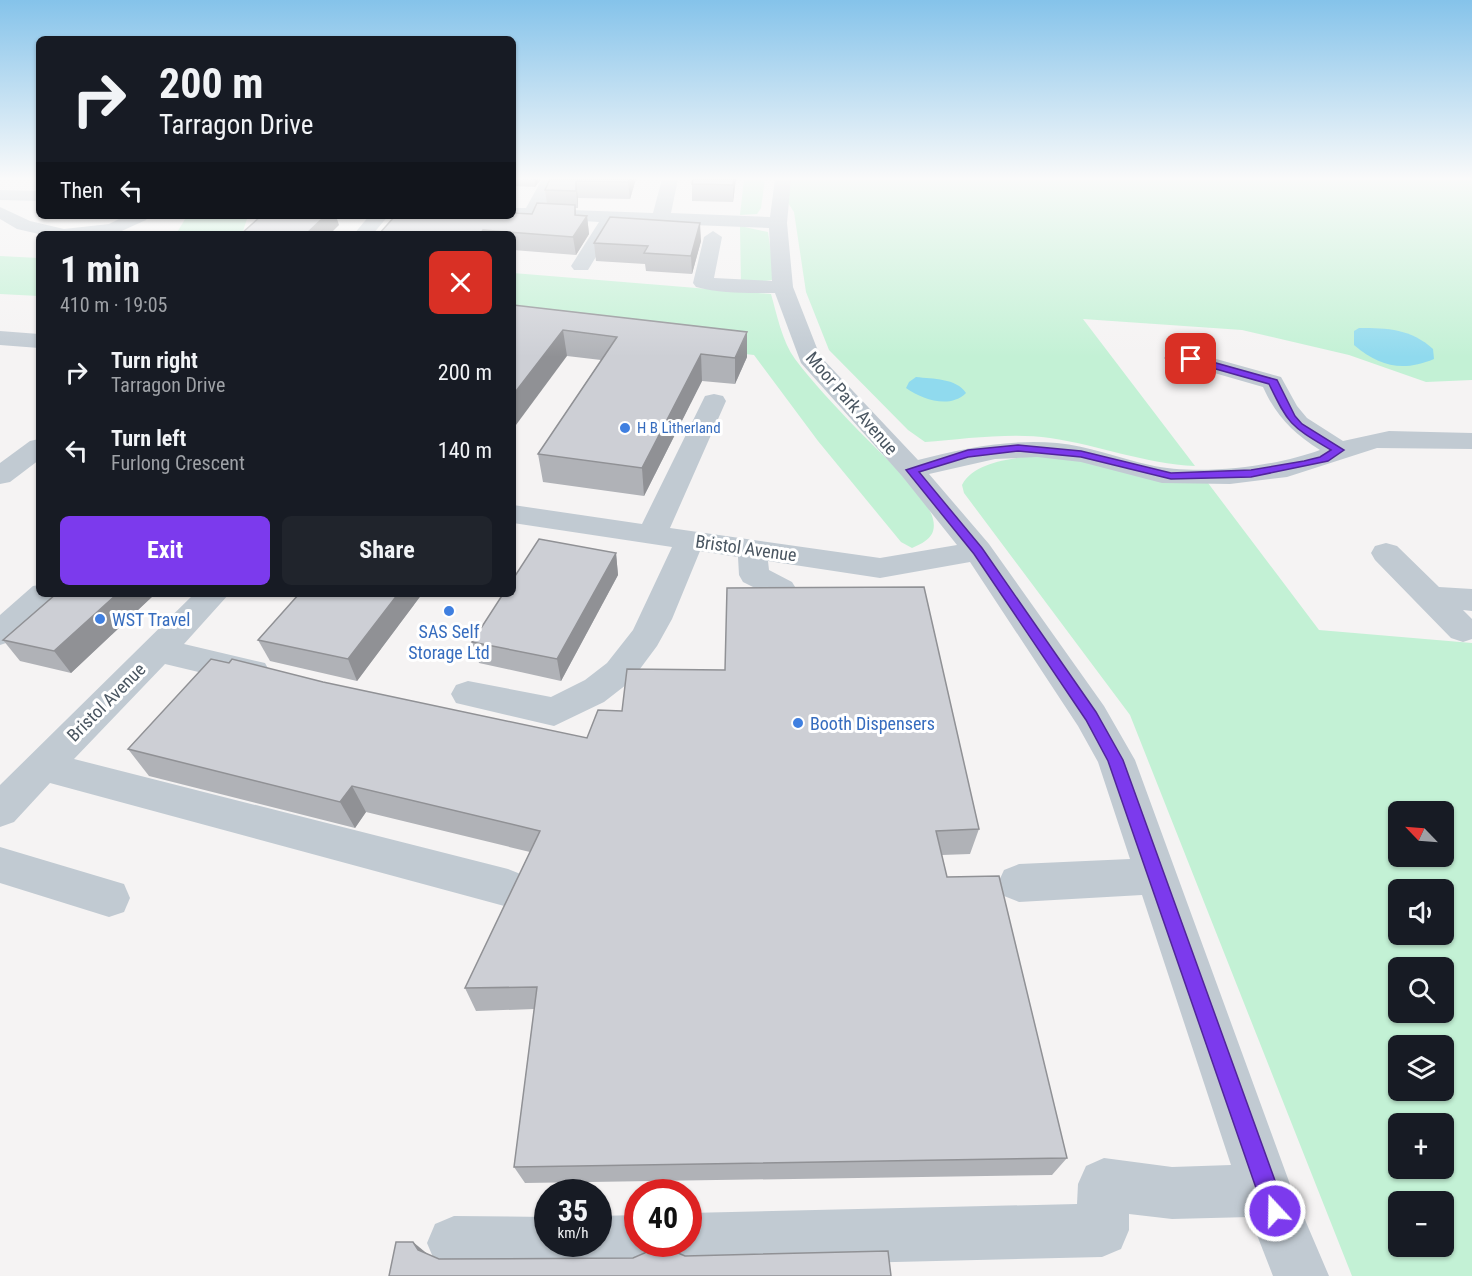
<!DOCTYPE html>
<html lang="en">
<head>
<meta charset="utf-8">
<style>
  :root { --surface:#171b24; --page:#20242c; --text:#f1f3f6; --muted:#9ea1a6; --accent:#7c3aed }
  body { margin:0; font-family:"Roboto Condensed",sans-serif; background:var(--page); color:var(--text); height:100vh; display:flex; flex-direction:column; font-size:22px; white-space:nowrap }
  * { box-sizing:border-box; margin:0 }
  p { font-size:20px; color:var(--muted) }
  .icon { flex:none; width:33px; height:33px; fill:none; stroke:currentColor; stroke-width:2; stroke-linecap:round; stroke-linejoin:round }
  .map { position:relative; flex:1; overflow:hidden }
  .side { position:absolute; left:36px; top:231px; width:480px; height:366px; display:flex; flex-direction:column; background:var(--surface); border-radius:9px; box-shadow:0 2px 4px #0004 }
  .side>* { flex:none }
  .banner { position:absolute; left:36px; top:36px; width:480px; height:183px; border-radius:9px; box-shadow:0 2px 4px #0004; background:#171b24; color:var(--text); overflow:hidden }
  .needle { width:39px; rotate:295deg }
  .fabs { position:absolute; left:1388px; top:801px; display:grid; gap:12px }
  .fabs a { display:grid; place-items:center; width:66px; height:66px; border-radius:9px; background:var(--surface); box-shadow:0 2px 4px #0004; font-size:30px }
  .speed { position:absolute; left:534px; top:1179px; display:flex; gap:12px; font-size:30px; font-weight:700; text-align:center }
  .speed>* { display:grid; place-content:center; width:78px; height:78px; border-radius:50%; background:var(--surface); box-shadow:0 2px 4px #0004; line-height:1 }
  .speed small { font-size:15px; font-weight:400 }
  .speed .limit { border:9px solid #d22; background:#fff; color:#111 }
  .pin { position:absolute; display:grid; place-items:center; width:51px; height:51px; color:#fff; margin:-26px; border-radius:12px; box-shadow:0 3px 9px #0006 }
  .me { position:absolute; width:66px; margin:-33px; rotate:339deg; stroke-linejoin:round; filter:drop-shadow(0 0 4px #0008) }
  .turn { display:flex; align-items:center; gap:21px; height:126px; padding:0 24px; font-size:27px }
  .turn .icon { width:78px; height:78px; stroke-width:2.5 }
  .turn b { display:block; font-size:42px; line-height:51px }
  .then { display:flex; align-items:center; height:57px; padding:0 24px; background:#0003; gap:12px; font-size:22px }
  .round { display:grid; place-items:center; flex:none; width:63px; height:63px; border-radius:9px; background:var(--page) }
  .headline { display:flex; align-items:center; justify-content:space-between; height:102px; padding:0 24px }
  h1 { font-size:36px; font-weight:700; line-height:45px }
  .primary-button { display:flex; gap:12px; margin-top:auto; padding:12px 24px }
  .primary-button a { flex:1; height:69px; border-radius:9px; background:var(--accent); color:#fff; font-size:24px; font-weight:700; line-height:69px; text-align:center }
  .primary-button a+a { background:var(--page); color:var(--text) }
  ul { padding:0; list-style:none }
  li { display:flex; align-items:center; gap:18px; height:78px; padding:0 24px }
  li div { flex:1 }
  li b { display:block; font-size:22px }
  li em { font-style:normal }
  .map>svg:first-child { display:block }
  .green { fill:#c3f1d5; fill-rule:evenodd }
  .water { fill:#90daee }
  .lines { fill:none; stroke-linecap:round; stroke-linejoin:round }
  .minor { fill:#c1cad2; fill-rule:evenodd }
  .wall { fill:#b0b2b7 }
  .shaded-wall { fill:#909195 }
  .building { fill:#cdcfd5; stroke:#909195; stroke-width:1.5 }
  .route { fill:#7c3aed; stroke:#51269a; stroke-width:1.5 }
  .shop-dot { fill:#3f7fe0; stroke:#fff; stroke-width:2 }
  .labels { text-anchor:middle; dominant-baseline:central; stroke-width:6; stroke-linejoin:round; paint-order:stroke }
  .far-shop-label { font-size:15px; fill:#366cbe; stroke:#fff; text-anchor:start }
  .street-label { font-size:18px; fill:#4a5661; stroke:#fff }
  .shop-label { font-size:18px; fill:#366cbe; stroke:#fff; text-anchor:start }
</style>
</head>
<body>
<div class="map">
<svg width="1472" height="1276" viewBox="0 0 1472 1276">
  <rect width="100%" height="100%" fill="#f5f3f3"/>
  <g class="green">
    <path d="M 744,179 L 765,179 L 761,208 L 757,214 L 740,215 Z"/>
    <path d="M 783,179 L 1472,179 L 1472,380 L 1426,382 L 1349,355 L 1242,330 L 1083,319 L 1195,466 C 1145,464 1099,445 1050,438 C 1013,432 962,439 925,442 L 908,430 L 829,350 L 806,292 L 794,212 L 782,194 Z"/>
    <path d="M 187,216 L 248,216 L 242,234 L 176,234 Z"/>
    <path d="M 740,226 L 768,232 L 774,273 L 772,280 L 741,285 Z"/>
    <path d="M 0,256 L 39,258 L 39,296 L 0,294 Z"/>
    <path d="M 513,273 L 771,294 C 777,315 782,341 795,359 C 813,383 835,406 856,428 C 873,446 928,496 933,519 C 937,536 926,542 912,548 L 901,542 L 818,441 L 754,355 L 513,327 Z"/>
    <path d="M 1029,456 L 1057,457 L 1208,483 L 1319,630 L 1472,643 L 1472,1276 L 1352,1276 L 1130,715 L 964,493 L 962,485 C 974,463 1006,460 1029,456 ZM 1398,812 L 1443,812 L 1443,856 L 1398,856 ZM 1398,890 L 1443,890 L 1443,934 L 1398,934 ZM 1398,968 L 1443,968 L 1443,1012 L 1398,1012 ZM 1398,1046 L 1443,1046 L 1443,1090 L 1398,1090 ZM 1398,1124 L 1443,1124 L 1443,1168 L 1398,1168 ZM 1398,1202 L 1443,1202 L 1443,1246 L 1398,1246 Z"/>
  </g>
  <g class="water">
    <path d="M 1359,328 C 1388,328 1411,329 1433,349 L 1434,359 C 1403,372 1380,367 1354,345 L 1354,331 Z"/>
    <path d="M 916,377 C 933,379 956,378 966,393 C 950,409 923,400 906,388 L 909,382 Z"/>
  </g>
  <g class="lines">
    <g class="minor">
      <path d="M 542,179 L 558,179 L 544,209 L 653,213 L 662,179 L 678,179 L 671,213 L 770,217 L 775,179 L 791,179 L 787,223 L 793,287 L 820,356 L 918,460 C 963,448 1009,439 1057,443 C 1089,446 1118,458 1150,465 C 1198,476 1274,467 1320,450 C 1293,433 1276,416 1263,387 L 1190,366 L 1168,363 L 1164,358 L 1168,353 L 1191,352 L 1281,377 L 1297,406 L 1307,418 L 1343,441 L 1389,431 L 1472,433 L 1472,449 L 1377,448 L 1287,477 L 1230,484 L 1162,483 L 1081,462 L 1037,457 L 995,459 L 929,474 L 989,544 L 1104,706 L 1135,760 L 1291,1187 L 1329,1276 L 1273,1276 L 1250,1217 L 1172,1219 L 1129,1214 L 1129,1230 L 1121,1249 L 1102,1257 L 688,1267 L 669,1259 L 663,1246 L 657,1261 L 638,1269 L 454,1270 L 435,1262 L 427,1243 L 435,1224 L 454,1216 L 548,1217 L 548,1244 L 598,1244 L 598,1216 L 638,1215 L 638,1244 L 688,1244 L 688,1213 L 1077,1204 L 1078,1184 L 1086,1166 L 1104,1158 L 1172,1167 L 1231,1165 L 1142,895 L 1019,902 L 1004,896 L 998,883 L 1004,870 L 1019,864 L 1130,859 L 1098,762 L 1078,726 L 970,562 L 880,578 L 768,561 L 769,570 L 792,582 L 797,590 L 792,598 L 781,601 L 743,582 L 739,575 L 738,557 L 700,551 L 672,619 L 657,646 L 631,681 L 604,702 L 554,726 L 456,703 L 451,694 L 456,685 L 468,681 L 551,697 L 585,680 L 607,663 L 633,630 L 672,547 L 513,523 L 513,505 L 642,524 L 705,396 L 714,394 L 723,396 L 726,401 L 670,528 L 880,558 L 957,545 L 902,476 L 801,363 L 775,293 C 748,293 722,294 696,287 L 693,283 L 704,237 L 713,231 L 722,237 L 714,278 L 772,281 L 769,228 L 667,224 L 660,227 L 617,222 L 588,270 L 574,270 L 571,266 L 599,222 L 506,216 L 513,216 L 513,208 L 526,208 Z"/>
      <path d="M 0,190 L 39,191 L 39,201 L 0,200 Z"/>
      <path d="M 0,207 L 30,221 L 64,229 L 109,224 L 125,216 L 149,216 L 146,220 L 115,234 L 39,234 L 17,229 L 0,219 Z"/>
      <path d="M 369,216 L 388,216 L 373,234 L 354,234 Z"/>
      <path d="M 0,331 L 39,334 L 39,348 L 0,345 Z"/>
      <path d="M 39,439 L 39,460 L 10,482 L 0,484 L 0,463 L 30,441 Z"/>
      <path d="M 1386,543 L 1397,546 L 1439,587 L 1472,589 L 1472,611 L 1463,610 L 1472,619 L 1472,639 L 1463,642 L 1451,638 L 1375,560 L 1371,553 L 1375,546 Z"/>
      <path d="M 39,585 L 39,594 L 60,594 L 55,602 L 12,641 L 0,645 L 0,615 L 33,586 Z"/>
      <path d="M 194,594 L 229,594 L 184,644 L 265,663 L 270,672 L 265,681 L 253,685 L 165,664 L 74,759 L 508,869 L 523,875 L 529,888 L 523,901 L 508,907 L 50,783 L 14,822 L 0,827 L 0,785 Z"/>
      <path d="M 0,847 L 124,884 L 130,898 L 124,912 L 109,917 L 0,883 Z"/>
    </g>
  </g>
  <g class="wall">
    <path d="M 513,179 L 541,179 L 535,187 L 513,186 Z"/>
    <path d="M 550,179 L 636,179 L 630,199 L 578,198 L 578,208 L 575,208 L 576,215 L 587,216 L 589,234 L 576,255 L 513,250 L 513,234 L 379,234 L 532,214 L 547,204 L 545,190 Z"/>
    <path d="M 693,179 L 736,179 L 733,202 L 692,201 L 692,184 Z"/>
    <path d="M 701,241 L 692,274 L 646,271 L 645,264 L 596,261 L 594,243 Z"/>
    <path d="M 513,305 L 747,332 L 747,357 L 735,384 L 702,381 L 644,496 L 543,482 L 538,454 L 601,360 L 567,356 Z"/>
    <path d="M 616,553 L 618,575 L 561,681 L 479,663 L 472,642 Z"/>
    <path d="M 56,594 L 155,594 L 71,673 L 20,661 L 3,640 Z"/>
    <path d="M 299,594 L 422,594 L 357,681 L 270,661 L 258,640 Z"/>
    <path d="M 323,682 L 979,829 L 970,854 L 942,855 L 947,877 L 1067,1158 L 1052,1175 L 525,1183 L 514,1167 L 534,1009 L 476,1011 L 465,988 L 530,852 L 366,812 L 355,828 L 149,776 L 128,749 Z"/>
  </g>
  <g class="shaded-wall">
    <path d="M 534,179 L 541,179 L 535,187 Z"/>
    <path d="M 630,179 L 636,179 L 630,199 L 628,182 Z"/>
    <path d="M 734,179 L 736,179 L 733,202 L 733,185 Z"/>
    <path d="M 576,181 L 578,198 L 578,208 L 576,191 Z"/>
    <path d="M 575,205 L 577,223 L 587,216 L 589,234 L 576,255 L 573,237 Z"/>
    <path d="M 325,216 L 336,216 L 339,225 L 330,234 L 306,234 Z"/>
    <path d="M 700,223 L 701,241 L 692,274 L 691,256 Z"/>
    <path d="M 563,330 L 567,356 L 513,429 L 513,395 Z"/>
    <path d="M 747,332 L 747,357 L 735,384 L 735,358 Z"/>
    <path d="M 701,354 L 702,381 L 644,496 L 642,468 Z"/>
    <path d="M 616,553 L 618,575 L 561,681 L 557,659 Z"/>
    <path d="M 117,594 L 155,594 L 71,673 L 54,651 Z"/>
    <path d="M 398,594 L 422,594 L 357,681 L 348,659 Z"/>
    <path d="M 352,786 L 366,812 L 355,828 L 340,802 Z"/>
    <path d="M 413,1242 L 430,1256 L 418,1250 Z"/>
  </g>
  <g class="building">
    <path d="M 550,179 L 630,179 L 628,182 L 576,181 L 576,191 L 545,190 Z"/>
    <path d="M 693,179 L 734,179 L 733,185 L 692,184 Z"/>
    <path d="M 537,203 L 575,205 L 575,215 L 587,216 L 573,237 L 483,230 L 480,234 L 379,234 L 395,216 L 513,216 L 513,213 L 532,214 Z"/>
    <path d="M 261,216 L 325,216 L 306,234 L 241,234 Z"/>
    <path d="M 610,217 L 700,223 L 691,256 L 644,253 L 648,246 L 594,243 Z"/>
    <path d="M 513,305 L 747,332 L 735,358 L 701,354 L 642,468 L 538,454 L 617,337 L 563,330 L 513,395 Z"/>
    <path d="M 539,539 L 616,553 L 557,659 L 472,642 L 503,594 L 513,594 L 513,579 Z"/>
    <path d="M 924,587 L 979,829 L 936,831 L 947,877 L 999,876 L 1067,1158 L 514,1167 L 537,987 L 465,988 L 540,831 L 352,786 L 340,802 L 128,749 L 211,659 L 229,663 L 232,659 L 323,682 L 587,738 L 598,710 L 622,711 L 627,669 L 725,670 L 727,588 Z"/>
    <path d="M 56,594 L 117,594 L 54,651 L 3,640 Z"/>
    <path d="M 299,594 L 398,594 L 348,659 L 258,640 Z"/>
    <path d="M 396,1242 L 413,1242 L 418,1250 L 439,1259 L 633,1258 L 654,1249 L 656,1244 L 662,1244 L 664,1247 L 685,1256 L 888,1251 L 891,1276 L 389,1276 Z"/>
  </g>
  <linearGradient id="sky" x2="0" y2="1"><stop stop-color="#85c3ea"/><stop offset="0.5" stop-color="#fafafa"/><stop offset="1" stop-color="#fafafa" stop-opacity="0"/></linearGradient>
  <rect width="1472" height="357" fill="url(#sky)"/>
  <path class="route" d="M 1191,356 L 1277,380 L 1295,416 L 1302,424 L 1344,450 L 1328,461 L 1251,477 L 1171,479 L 1081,457 L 1018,451 L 968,457 L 919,472 L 982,548 L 1096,712 L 1123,760 L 1286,1211 L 1282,1219 L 1275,1222 L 1267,1219 L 1264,1211 L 1108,761 L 1086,720 L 974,554 L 906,470 L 968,450 L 1018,445 L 1081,451 L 1171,473 L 1251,470 L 1304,461 L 1320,457 L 1331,450 C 1291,426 1289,426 1269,384 L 1187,361 L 1187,357 Z"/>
  <g class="shop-dot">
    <circle cx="625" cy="428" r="6"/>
    <circle cx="449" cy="611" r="6"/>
    <circle cx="100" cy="619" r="6"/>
    <circle cx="798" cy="723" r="6"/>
  </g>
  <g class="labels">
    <g class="far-shop-label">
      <text x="637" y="428">H B Litherland</text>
    </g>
    <g class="street-label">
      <text transform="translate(852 403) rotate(49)">Moor Park Avenue</text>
      <text transform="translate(746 548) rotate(8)">Bristol Avenue</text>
      <text transform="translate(106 702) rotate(-45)">Bristol Avenue</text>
    </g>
    <g class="shop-label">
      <text x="112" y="619">WST Travel</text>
      <text x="449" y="631" text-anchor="middle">SAS Self<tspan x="449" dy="21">Storage Ltd</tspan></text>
      <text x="810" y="723">Booth Dispensers</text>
    </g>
  </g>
</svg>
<div class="fabs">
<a><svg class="needle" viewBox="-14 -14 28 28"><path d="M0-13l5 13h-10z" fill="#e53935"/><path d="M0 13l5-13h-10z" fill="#9ea1a6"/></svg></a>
<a><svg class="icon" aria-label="sound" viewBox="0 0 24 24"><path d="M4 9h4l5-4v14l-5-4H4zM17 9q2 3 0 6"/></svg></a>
<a><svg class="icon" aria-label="search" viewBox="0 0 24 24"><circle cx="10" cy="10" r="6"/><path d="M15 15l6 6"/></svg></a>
<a><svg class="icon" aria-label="layers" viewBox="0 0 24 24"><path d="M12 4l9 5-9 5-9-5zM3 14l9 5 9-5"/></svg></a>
<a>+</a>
<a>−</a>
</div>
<div class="speed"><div>35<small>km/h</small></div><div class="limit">40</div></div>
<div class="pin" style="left:1191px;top:359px;background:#d93025"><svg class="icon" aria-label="arrive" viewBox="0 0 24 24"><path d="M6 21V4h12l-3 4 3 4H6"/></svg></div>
<svg class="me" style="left:1275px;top:1211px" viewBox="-20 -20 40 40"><circle r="17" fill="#7c3aed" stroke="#fff" stroke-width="3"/><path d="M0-11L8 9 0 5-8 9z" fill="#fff"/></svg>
<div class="banner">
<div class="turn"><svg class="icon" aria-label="right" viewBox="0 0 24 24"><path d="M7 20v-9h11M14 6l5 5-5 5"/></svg><div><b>200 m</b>Tarragon Drive</div></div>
<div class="then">Then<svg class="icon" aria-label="left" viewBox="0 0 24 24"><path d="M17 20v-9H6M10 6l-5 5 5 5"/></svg></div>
</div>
<section class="side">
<div class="headline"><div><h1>1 min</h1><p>410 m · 19:05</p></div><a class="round" style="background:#d93025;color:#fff"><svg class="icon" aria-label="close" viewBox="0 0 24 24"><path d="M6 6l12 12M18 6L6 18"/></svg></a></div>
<ul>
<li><svg class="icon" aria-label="right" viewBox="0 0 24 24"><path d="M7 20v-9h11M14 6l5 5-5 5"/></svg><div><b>Turn right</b><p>Tarragon Drive</p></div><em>200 m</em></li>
<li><svg class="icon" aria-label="left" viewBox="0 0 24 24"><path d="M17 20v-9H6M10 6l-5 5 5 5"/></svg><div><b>Turn left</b><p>Furlong Crescent</p></div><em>140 m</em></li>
</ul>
<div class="primary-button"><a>Exit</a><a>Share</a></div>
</section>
</div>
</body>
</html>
